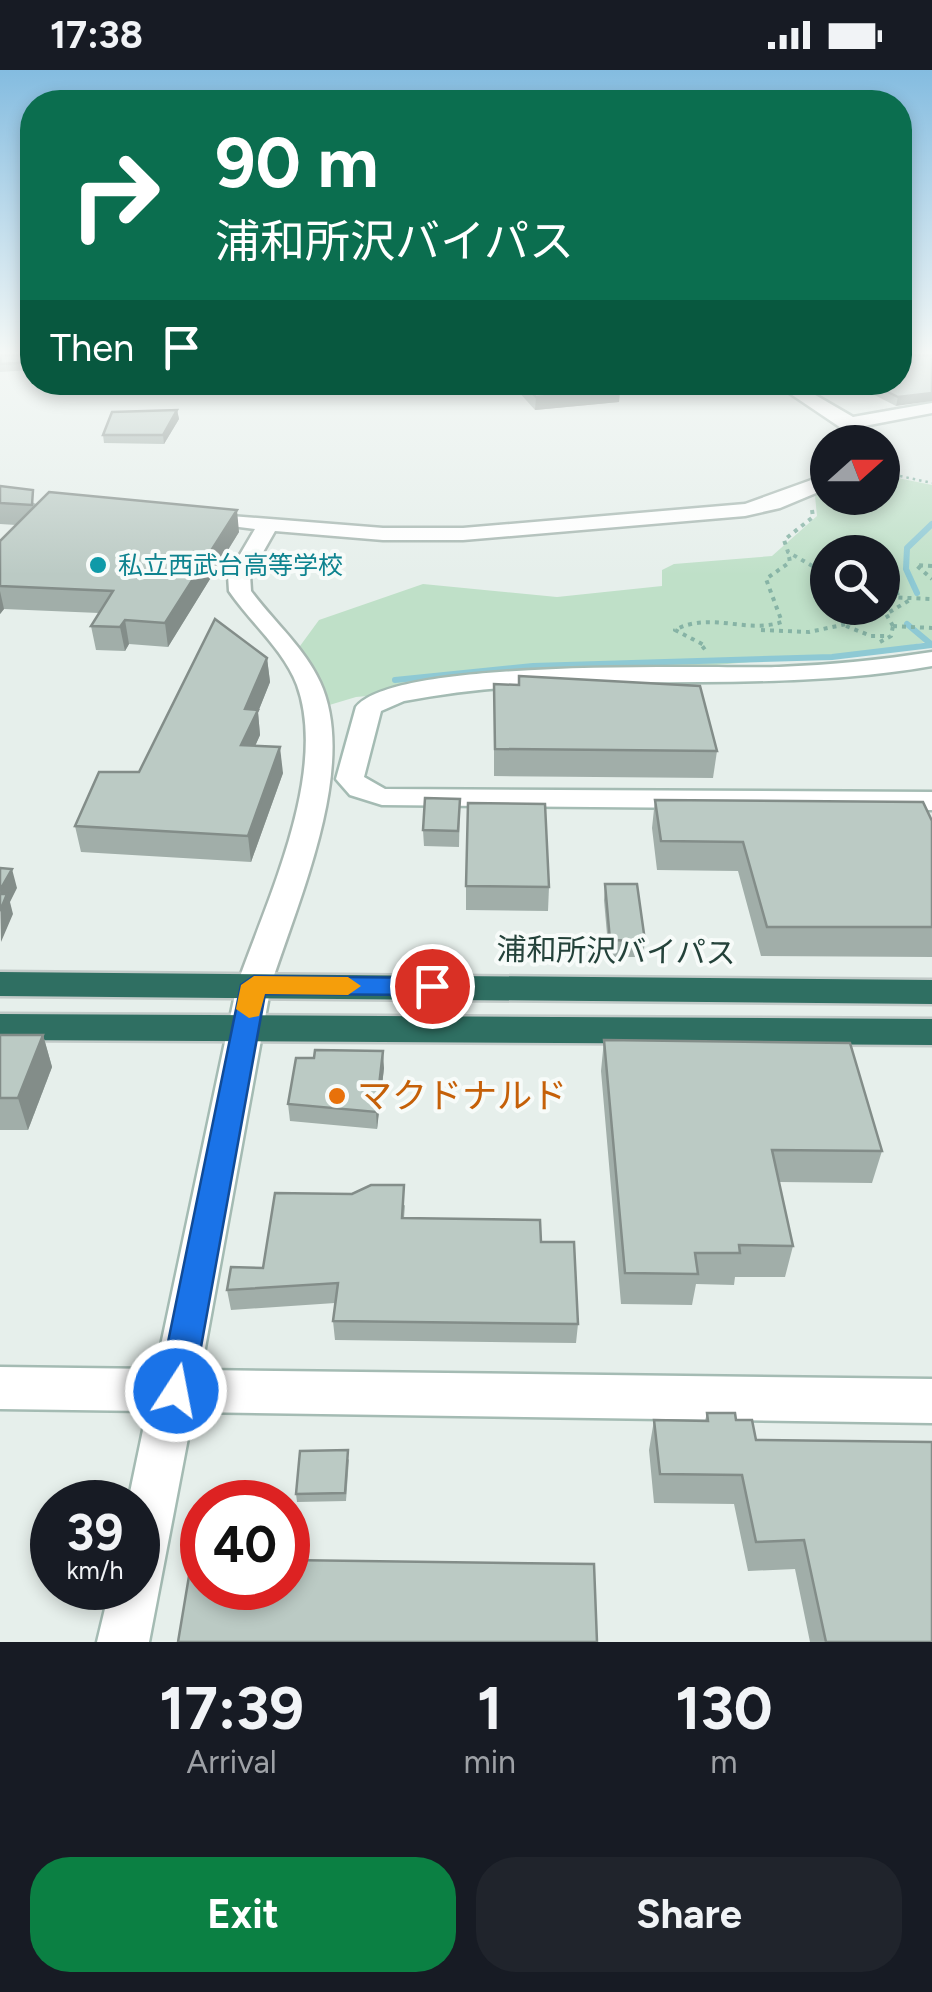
<!DOCTYPE html>
<html lang="en">
<head>
<meta charset="utf-8">
<style>
  :root { --surface:#171b24; --page:#20242c; --text:#f1f3f6; --muted:#9ea1a6; --accent:#0b8043 }
  body { margin:0; font-family:Figtree,"Noto Sans JP",sans-serif; background:var(--page); color:var(--text); height:100vh; display:flex; flex-direction:column; font-size:38px; white-space:nowrap }
  * { box-sizing:border-box; margin:0 }
  p { font-size:32px; color:var(--muted) }
  .icon { flex:none; width:55px; height:55px; fill:none; stroke:currentColor; stroke-width:2; stroke-linecap:round; stroke-linejoin:round }
  .map { position:relative; height:1572px; overflow:hidden }
  .drawer { display:flex; flex-direction:column; background:var(--surface); flex:1 }
  .drawer>* { flex:none }
  .guide { position:absolute; left:20px; top:20px; width:892px; height:305px; border-radius:40px; box-shadow:0 5px 15px #0003; background:#0b6e4f; color:#fff; overflow:hidden }
  .needle { width:65px; rotate:69deg }
  .buttons { position:absolute; left:810px; top:355px; display:grid; gap:20px }
  .buttons a { display:grid; place-items:center; width:90px; height:90px; border-radius:50%; background:var(--surface); box-shadow:0 5px 15px #0003; font-size:50px }
  .speed { position:absolute; left:30px; top:1410px; display:flex; gap:20px; font-size:50px; font-weight:700; text-align:center }
  .speed>* { display:grid; place-content:center; width:130px; height:130px; border-radius:50%; background:var(--surface); box-shadow:0 5px 15px #0003; line-height:1 }
  .speed small { font-size:25px; font-weight:400 }
  .speed .limit { border:15px solid #d22; background:#fff; color:#111 }
  .pin { position:absolute; display:grid; place-items:center; width:85px; height:85px; color:#fff; margin:-42px; border:5px solid #fff; border-radius:50%; box-shadow:0 2px 10px #0007 }
  .me { position:absolute; width:110px; margin:-55px; rotate:11deg; stroke-linejoin:round; filter:drop-shadow(0 0 8px #0008) }
  .turn { display:flex; align-items:center; gap:35px; height:210px; padding:0 30px; font-size:45px }
  .turn .icon { width:130px; height:130px; stroke-width:2.5 }
  .turn b { display:block; font-size:70px; line-height:85px }
  .then { display:flex; align-items:center; height:95px; padding:0 30px; background:#0003; gap:20px; font-size:38px }
  .eta { display:flex; justify-content:space-evenly; align-items:center; height:170px; text-align:center }
  .eta b { font-size:60px; font-weight:700; line-height:70px }
  .action { display:flex; gap:20px; margin-top:auto; padding:20px 30px }
  .action a { flex:1; height:115px; border-radius:40px; background:var(--accent); color:#fff; font-size:40px; font-weight:700; line-height:115px; text-align:center }
  .action a+a { background:var(--page); color:var(--text) }
  .status { display:flex; justify-content:space-between; align-items:center; height:70px; padding:0 50px; background:var(--surface); direction:ltr }
  .status svg { height:28px; fill:currentColor }
  .map>svg:first-child { display:block }
  .green { fill:#bfe0c8; fill-rule:evenodd }
  .lines { fill:none; stroke-linecap:round; stroke-linejoin:round }
  .stream { stroke:#8ec9d4; stroke-width:6 }
  .street-casing { stroke:#a8b8b2; stroke-width:5 }
  .secondary-casing { stroke:#a4bbb3; stroke-width:5 }
  .highway-casing { stroke:#c2cac8; stroke-width:5 }
  .path-far1 { stroke:#86b3a5; stroke-width:2.5; stroke-dasharray:2.5 4; stroke-linecap:butt }
  .path { stroke:#86b3a5; stroke-width:4; stroke-dasharray:4 5; stroke-linecap:butt }
  .street { fill:#fff; fill-rule:evenodd }
  .secondary { fill:#fff; fill-rule:evenodd }
  .highway { fill:#2f6f62; fill-rule:evenodd }
  .wall { fill:#a1aea9 }
  .shaded-wall { fill:#838d89 }
  .building { fill:#bbcac4; stroke:#838d89; stroke-width:2.5 }
  .route { fill:#1a73e8; stroke:#114b97; stroke-width:2.5 }
  .slow { fill:#f59e0b }
  .culture-dot { fill:#0f9aa8; stroke:#f7fbf9; stroke-width:4 }
  .food-dot { fill:#e8710a; stroke:#f7fbf9; stroke-width:4 }
  .labels { text-anchor:middle; dominant-baseline:central; stroke-width:8; stroke-linejoin:round; paint-order:stroke }
  .far-culture-label { font-size:25px; fill:#0d838f; stroke:#f7fbf9; text-anchor:start }
  .street-label { font-size:30px; fill:#24423a; stroke:#f7fbf9 }
  .near-food-label { font-size:35px; fill:#c56008; stroke:#f7fbf9; text-anchor:start }
</style>
</head>
<body>
<div class="status"><b>17:38</b><svg viewBox="0 0 49 12"><path d="M0 12V9h3v3zM5 12V6h3v6zM10 12V3h3v9zM15 12V0h3v12zM26 1h20v11H26zM47 4h2v5h-2z"/></svg></div>
<div class="map">
<svg width="932" height="1572" viewBox="0 0 932 1572">
  <rect width="100%" height="100%" fill="#e6efeb"/>
  <path class="green" d="M 883,405 L 932,415 L 932,571 L 886,580 L 356,627 L 316,639 L 292,587 L 319,550 L 423,514 L 557,527 L 662,516 L 662,500 L 674,494 L 772,486 L 817,446 L 815,426 L 827,418 L 828,428 L 882,428 ZM 828,482 L 882,482 L 882,538 L 828,538 Z"/>
  <g class="lines">
    <g class="stream">
      <path d="M 917,523 L 906,499 L 907,478 L 932,454"/>
      <path d="M 907,554 L 932,575"/>
      <path d="M 395,610 L 533,596 L 832,587 L 932,575"/>
    </g>
    <g class="street-casing">
      <g id="street">
        <path d="M 527,312 L 509,319 L 501,314 L 502,312 Z"/>
        <path d="M 773,312 L 793,312 L 853,347 L 932,333 L 932,343 L 864,356 L 881,372 L 862,372 Z"/>
        <path d="M 882,386 L 889,387 L 891,396 L 882,401 Z"/>
        <path d="M 828,404 L 828,418 L 780,438 L 745,446 L 463,470 L 383,470 L 275,461 L 250,505 L 251,521 C 273,551 304,577 320,612 C 359,696 297,833 271,915 L 266,923 L 242,923 L 237,915 C 266,832 329,703 297,615 C 284,580 250,552 229,521 L 228,505 L 255,459 L 192,451 L 192,443 L 383,458 L 463,458 L 745,434 Z"/>
      </g>
    </g>
    <g class="secondary-casing">
      <g id="secondary">
        <path d="M 932,582 L 932,596 C 757,627 578,597 404,631 L 381,641 L 364,707 L 385,719 L 932,722 L 932,740 L 382,735 L 350,725 L 336,709 L 356,637 C 396,587 707,599 779,597 C 831,595 881,590 932,582 Z"/>
        <path d="M 254,903 L 266,907 L 271,915 L 201,1300 L 932,1309 L 932,1353 L 193,1342 L 149,1572 L 97,1572 L 110,1518 L 138,1518 L 138,1432 L 128,1432 L 147,1341 L 0,1339 L 0,1297 L 156,1299 L 237,915 L 242,907 Z"/>
      </g>
    </g>
    <g class="highway-casing">
      <g id="highway">
        <path d="M 0,902 L 932,910 L 932,934 L 0,926 Z"/>
        <path d="M 0,944 L 932,949 L 932,975 L 0,970 Z"/>
      </g>
    </g>
    <path class="path-far1" d="M 900,406 L 932,413"/>
    <g class="path">
      <path d="M 812,440 L 813,447 L 784,470 L 788,482 L 828,505"/>
      <path d="M 932,496 L 916,495 L 932,509"/>
      <path d="M 882,508 L 883,500 L 889,501 L 899,528"/>
      <path d="M 882,513 L 886,527 L 932,529"/>
      <path d="M 846,556 L 871,566 L 888,566"/>
      <path d="M 893,556 L 886,544 L 910,530"/>
      <path d="M 893,556 L 932,558"/>
      <path d="M 761,560 L 809,562 L 856,552 L 863,538"/>
      <path d="M 880,572 L 891,566 L 893,556"/>
      <path d="M 702,579 L 706,576 L 675,560 C 710,541 746,564 782,552 L 766,509 L 790,492 L 788,482"/>
    </g>
    <use href="#street" class="street"/>
    <use href="#secondary" class="secondary"/>
    <use href="#highway" class="highway"/>
  </g>
  <g class="wall">
    <path d="M 0,285 L 32,285 L 32,300 L 0,302 Z"/>
    <path d="M 932,285 L 896,336 L 849,312 L 900,312 Z"/>
    <path d="M 517,312 L 611,312 L 620,320 L 619,332 L 535,340 L 517,320 Z"/>
    <path d="M 177,340 L 179,349 L 164,374 L 104,373 L 103,365 Z"/>
    <path d="M 0,416 L 36,434 L 239,462 L 168,577 L 129,574 L 125,581 L 96,580 L 91,556 L 99,543 L 4,539 L 0,544 L 0,471 L 16,455 L 0,454 Z"/>
    <path d="M 267,588 L 270,612 L 258,642 L 260,665 L 255,676 L 283,703 L 251,792 L 81,782 L 75,756 L 139,702 Z"/>
    <path d="M 494,641 L 717,681 L 713,708 L 494,706 Z"/>
    <path d="M 460,729 L 459,777 L 424,776 L 423,760 Z"/>
    <path d="M 655,730 L 932,751 L 932,887 L 761,886 L 738,801 L 657,800 L 652,758 Z"/>
    <path d="M 605,814 L 645,871 L 643,887 L 609,887 L 604,830 Z"/>
    <path d="M 466,816 L 549,817 L 548,841 L 466,840 Z"/>
    <path d="M 0,965 L 43,965 L 52,997 L 28,1060 L 0,1060 Z"/>
    <path d="M 604,970 L 882,1081 L 872,1113 L 779,1112 L 793,1176 L 785,1207 L 735,1207 L 734,1215 L 696,1214 L 692,1235 L 621,1234 L 601,1001 Z"/>
    <path d="M 384,998 L 377,1059 L 290,1051 L 288,1034 Z"/>
    <path d="M 405,1135 L 404,1148 L 541,1172 L 578,1254 L 576,1273 L 335,1270 L 333,1251 L 335,1233 L 231,1240 L 227,1220 L 263,1198 Z"/>
    <path d="M 707,1343 L 736,1350 L 756,1370 L 932,1572 L 810,1572 L 795,1499 L 748,1501 L 734,1434 L 654,1433 L 649,1380 L 654,1350 L 705,1351 Z"/>
    <path d="M 349,1389 L 346,1431 L 297,1432 L 296,1424 Z"/>
  </g>
  <g class="shaded-wall">
    <path d="M 620,320 L 619,332 L 535,340 L 536,327 Z"/>
    <path d="M 932,323 L 932,331 L 896,336 L 898,327 Z"/>
    <path d="M 177,340 L 179,349 L 164,374 L 163,365 Z"/>
    <path d="M 237,440 L 239,462 L 168,577 L 165,553 Z"/>
    <path d="M 0,521 L 4,539 L 0,544 Z"/>
    <path d="M 125,550 L 129,574 L 125,581 L 120,557 Z"/>
    <path d="M 267,588 L 270,612 L 258,642 L 260,665 L 244,701 L 241,675 L 245,639 Z"/>
    <path d="M 280,677 L 283,703 L 251,792 L 248,766 Z"/>
    <path d="M 12,799 L 17,818 L 10,832 L 13,844 L 1,872 L 0,820 Z"/>
    <path d="M 43,965 L 52,997 L 28,1060 L 18,1028 Z"/>
    <path d="M 383,981 L 384,998 L 377,1059 L 376,1042 Z"/>
  </g>
  <g class="building">
    <path d="M 1,285 L 32,285 L 32,292 L 0,294 Z"/>
    <path d="M 900,285 L 932,285 L 932,323 L 898,327 L 868,312 L 900,312 Z"/>
    <path d="M 522,312 L 611,312 L 620,320 L 536,327 Z"/>
    <path d="M 177,340 L 163,365 L 103,365 L 112,342 Z"/>
    <path d="M 0,416 L 33,420 L 32,435 L 0,433 Z"/>
    <path d="M 49,422 L 237,440 L 165,553 L 125,550 L 120,557 L 91,556 L 113,521 L 0,516 L 0,471 Z"/>
    <path d="M 215,549 L 267,588 L 245,639 L 258,640 L 241,675 L 280,677 L 248,766 L 75,756 L 99,702 L 139,702 Z"/>
    <path d="M 519,606 L 700,616 L 717,681 L 495,679 L 494,614 L 519,615 Z"/>
    <path d="M 425,728 L 460,729 L 458,761 L 423,760 Z"/>
    <path d="M 655,730 L 923,732 L 932,751 L 932,857 L 767,857 L 743,772 L 661,771 Z"/>
    <path d="M 468,733 L 545,734 L 549,817 L 466,816 Z"/>
    <path d="M 0,798 L 12,799 L 0,820 Z"/>
    <path d="M 605,814 L 637,814 L 645,871 L 610,870 Z"/>
    <path d="M 0,824 L 7,824 L 0,841 Z"/>
    <path d="M 0,965 L 43,965 L 18,1028 L 0,1028 Z"/>
    <path d="M 604,970 L 850,973 L 882,1081 L 772,1080 L 793,1176 L 739,1175 L 740,1183 L 695,1183 L 698,1204 L 625,1203 Z"/>
    <path d="M 315,980 L 383,981 L 376,1042 L 288,1034 L 296,988 L 314,988 Z"/>
    <path d="M 371,1115 L 404,1115 L 402,1148 L 540,1150 L 541,1172 L 574,1172 L 578,1254 L 333,1251 L 338,1213 L 227,1220 L 231,1197 L 263,1198 L 275,1123 L 352,1124 Z"/>
    <path d="M 707,1343 L 735,1343 L 736,1350 L 752,1350 L 756,1370 L 932,1372 L 932,1572 L 826,1572 L 804,1470 L 756,1472 L 742,1405 L 660,1404 L 654,1350 L 708,1351 Z"/>
    <path d="M 348,1380 L 345,1423 L 296,1424 L 300,1381 Z"/>
    <path d="M 192,1488 L 202,1488 L 202,1518 L 288,1518 L 288,1490 L 594,1494 L 597,1572 L 178,1572 Z"/>
  </g>
  <linearGradient id="sky" x2="0" y2="1"><stop stop-color="#84bce0"/><stop offset="0.56" stop-color="#f4f8f6"/><stop offset="1" stop-color="#f4f8f6" stop-opacity="0"/></linearGradient>
  <rect width="932" height="505" fill="url(#sky)"/>
  <path class="route" d="M 254,906 L 432,908 L 445,916 L 432,925 L 265,924 L 193,1321 L 188,1332 L 176,1337 L 164,1332 L 158,1321 L 241,915 Z"/>
  <path class="slow" d="M 254,906 L 348,907 L 361,916 L 348,925 L 265,924 L 259,946 L 249,948 L 236,939 L 241,915 Z"/>
  <circle class="culture-dot" cx="98" cy="495" r="10"/>
  <circle class="food-dot" cx="337" cy="1026" r="10"/>
  <g class="labels">
    <g class="far-culture-label">
      <text x="118" y="495">私立西武台高等学校</text>
    </g>
    <g class="street-label">
      <text transform="translate(616 881) rotate(1)">浦和所沢バイパス</text>
    </g>
    <g class="near-food-label">
      <text x="357" y="1026">マクドナルド</text>
    </g>
  </g>
</svg>
<div class="buttons">
<a><svg class="needle" viewBox="-14 -14 28 28"><path d="M0-13l5 13h-10z" fill="#e53935"/><path d="M0 13l5-13h-10z" fill="#9ea1a6"/></svg></a>
<a><svg class="icon" aria-label="search" viewBox="0 0 24 24"><circle cx="10" cy="10" r="6"/><path d="M15 15l6 6"/></svg></a>
</div>
<div class="speed"><div>39<small>km/h</small></div><div class="limit">40</div></div>
<div class="pin" style="left:432px;top:916px;background:#d93025"><svg class="icon" aria-label="arrive" viewBox="0 0 24 24"><path d="M6 21V4h12l-3 4 3 4H6"/></svg></div>
<svg class="me" style="left:176px;top:1321px" viewBox="-20 -20 40 40"><circle r="17" fill="#1a73e8" stroke="#fff" stroke-width="3"/><path d="M0-11L8 9 0 5-8 9z" fill="#fff"/></svg>
<div class="guide">
<div class="turn"><svg class="icon" aria-label="right" viewBox="0 0 24 24"><path d="M7 20v-9h11M14 6l5 5-5 5"/></svg><div><b>90 m</b>浦和所沢バイパス</div></div>
<div class="then">Then<svg class="icon" aria-label="arrive" viewBox="0 0 24 24"><path d="M6 21V4h12l-3 4 3 4H6"/></svg></div>
</div>
</div>
<section class="drawer">
<div class="eta">
<div><b>17:39</b><p>Arrival</p></div>
<div><b>1</b><p>min</p></div>
<div><b>130</b><p>m</p></div>
</div>
<div class="action"><a>Exit</a><a>Share</a></div>
</section>
</body>
</html>
